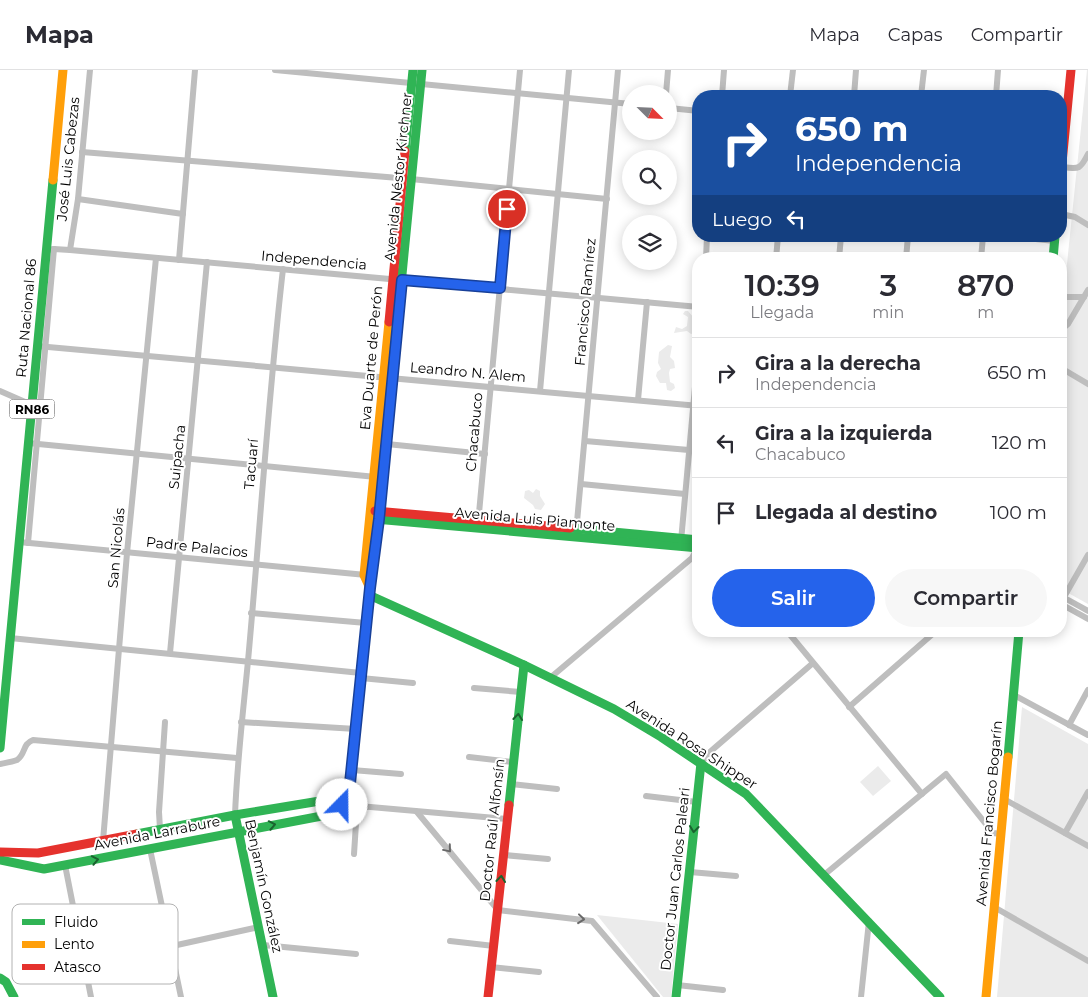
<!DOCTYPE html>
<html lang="es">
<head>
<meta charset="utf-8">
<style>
  :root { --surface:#fff; --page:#f7f7f7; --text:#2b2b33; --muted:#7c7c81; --line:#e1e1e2; --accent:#2563eb }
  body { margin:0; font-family:Montserrat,sans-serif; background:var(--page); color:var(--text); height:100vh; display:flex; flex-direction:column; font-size:19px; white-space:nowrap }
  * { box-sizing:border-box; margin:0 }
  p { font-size:16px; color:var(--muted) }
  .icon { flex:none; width:28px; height:28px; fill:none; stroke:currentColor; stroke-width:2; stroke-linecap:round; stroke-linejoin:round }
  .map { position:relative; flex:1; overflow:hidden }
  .panel { position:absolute; left:692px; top:182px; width:375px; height:385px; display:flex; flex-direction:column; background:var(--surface); border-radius:20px; box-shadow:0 2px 12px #0003 }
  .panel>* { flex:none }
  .banner { position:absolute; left:692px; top:20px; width:375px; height:152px; border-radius:20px; box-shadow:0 2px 12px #0003; background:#1a4fa0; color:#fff; overflow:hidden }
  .needle { width:32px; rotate:114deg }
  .tools { position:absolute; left:622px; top:15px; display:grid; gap:10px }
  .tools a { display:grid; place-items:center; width:55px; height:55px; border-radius:50%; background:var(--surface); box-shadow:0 2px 12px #0003; font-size:25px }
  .pin { position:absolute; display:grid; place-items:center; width:42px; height:42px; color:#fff; margin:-21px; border:2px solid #fff; border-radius:50%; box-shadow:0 1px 5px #0007 }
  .me { position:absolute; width:55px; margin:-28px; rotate:22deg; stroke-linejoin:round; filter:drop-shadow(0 0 4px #0008) }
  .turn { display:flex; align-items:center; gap:18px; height:105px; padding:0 20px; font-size:22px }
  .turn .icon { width:65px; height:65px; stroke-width:2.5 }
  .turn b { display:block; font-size:35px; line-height:42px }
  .then { display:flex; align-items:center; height:48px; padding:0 20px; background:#0003; gap:10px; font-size:19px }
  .eta { display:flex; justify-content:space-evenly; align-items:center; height:85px; text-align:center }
  .eta b { font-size:30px; font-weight:600; line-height:35px }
  .action { display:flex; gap:10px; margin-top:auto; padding:10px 20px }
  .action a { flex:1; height:58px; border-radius:30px; background:var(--accent); color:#fff; font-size:20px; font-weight:600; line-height:58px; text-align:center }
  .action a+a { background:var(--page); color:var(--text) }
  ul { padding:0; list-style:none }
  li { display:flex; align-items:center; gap:15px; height:70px; padding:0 20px; border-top:1px solid var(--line) }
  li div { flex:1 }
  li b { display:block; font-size:19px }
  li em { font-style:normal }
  header { display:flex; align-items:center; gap:30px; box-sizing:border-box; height:70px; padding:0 25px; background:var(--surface); border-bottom:1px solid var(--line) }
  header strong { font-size:24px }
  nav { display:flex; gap:28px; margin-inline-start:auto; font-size:18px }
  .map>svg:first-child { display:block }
  .green { fill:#ebebeb }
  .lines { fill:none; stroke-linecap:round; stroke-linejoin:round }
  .street { stroke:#bebebe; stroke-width:6 }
  .fast { stroke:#30b455; stroke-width:9 }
  .slow { stroke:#ff9f0a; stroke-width:9 }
  .jam { stroke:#e5322d; stroke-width:9 }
  .oneway { stroke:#1a632f }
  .oneway2 { stroke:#686868 }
  .route-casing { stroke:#184099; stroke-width:12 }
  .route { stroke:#2563eb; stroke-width:9 }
  .labels { text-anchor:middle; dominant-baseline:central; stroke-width:4; stroke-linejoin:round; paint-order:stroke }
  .shield { fill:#fff; stroke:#4c4c4c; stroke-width:1 }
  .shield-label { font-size:12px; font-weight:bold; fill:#000 }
  .street-label { font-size:14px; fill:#000; stroke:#fff }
  .key { fill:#fff; stroke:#b2b2b2; stroke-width:1 }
  .key-label { font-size:14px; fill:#000 }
</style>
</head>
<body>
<header>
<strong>Mapa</strong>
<nav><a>Mapa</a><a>Capas</a><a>Compartir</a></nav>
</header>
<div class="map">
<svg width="1088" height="927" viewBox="0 0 1088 927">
  <rect width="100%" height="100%" fill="#fff"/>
  <g class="green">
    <path d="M 1087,0 L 1088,0 L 1088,534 L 1061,519 L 1061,252 Z"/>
    <path d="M 685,241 L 688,241 L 694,248 L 694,263 L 691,264 L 687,261 L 674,263 L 676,257 L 682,259 L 687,256 L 688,247 L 683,244 Z"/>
    <path d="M 668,275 L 672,276 L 670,287 L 674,291 L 675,298 L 670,299 L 669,303 L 670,312 L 674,314 L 675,318 L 671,321 L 667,320 L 666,313 L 660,313 L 656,306 L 657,302 L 661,299 L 658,293 L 659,282 Z"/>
    <path d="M 536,419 L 540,421 L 540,426 L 545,434 L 541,440 L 535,439 L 533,435 L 524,428 L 525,421 L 529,420 L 533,423 Z"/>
    <path d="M 1022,637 L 1088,674 L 1088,927 L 997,927 Z"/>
    <path d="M 878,696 L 891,711 L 873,726 L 860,712 Z"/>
    <path d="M 597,845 L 678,854 L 671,927 L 663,927 Z"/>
  </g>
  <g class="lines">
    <g class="street">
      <path d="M 275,0 L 631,34"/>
      <path d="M 666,24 L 668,0"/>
      <path d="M 722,26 L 724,0"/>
      <path d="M 790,26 L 793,0"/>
      <path d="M 854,26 L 856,0"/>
      <path d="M 921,26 L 924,0"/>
      <path d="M 996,26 L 998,0"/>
      <path d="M 669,38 L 699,41"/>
      <path d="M 82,82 L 411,109 L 607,129"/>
      <path d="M 1062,97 C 1079,99 1080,100 1088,84"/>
      <path d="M 78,129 L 183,144"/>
      <path d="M 1061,144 L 1075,147 L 1088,155"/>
      <path d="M 1007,166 L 1055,171"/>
      <path d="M 47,180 L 54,179 L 70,180 L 699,237"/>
      <path d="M 70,180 L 78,129 L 90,0"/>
      <path d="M 706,189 L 707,166"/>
      <path d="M 776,189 L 778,166"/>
      <path d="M 839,189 L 841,166"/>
      <path d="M 906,189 L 908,166"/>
      <path d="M 981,189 L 983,166"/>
      <path d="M 179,190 L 195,0"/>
      <path d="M 1061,227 L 1084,227"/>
      <path d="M 1061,260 L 1068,254 L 1088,220"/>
      <path d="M 37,276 L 699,336"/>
      <path d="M 1061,298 L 1088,314"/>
      <path d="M 0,321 L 32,335"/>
      <path d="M 540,321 L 569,0"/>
      <path d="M 638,330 L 647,232"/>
      <path d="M 585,371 L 689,380"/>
      <path d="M 28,373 L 376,407"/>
      <path d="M 377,373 L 485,384"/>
      <path d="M 581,414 L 685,424"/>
      <path d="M 478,454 L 520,0"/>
      <path d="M 576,463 L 618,0"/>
      <path d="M 681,471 L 699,273"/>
      <path d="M 19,472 L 366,505"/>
      <path d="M 28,473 L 54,179"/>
      <path d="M 1061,526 L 1088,541"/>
      <path d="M 1064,527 L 1088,485"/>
      <path d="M 1061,534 L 1088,549"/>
      <path d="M 251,543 L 366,553"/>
      <path d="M 787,561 L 922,724"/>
      <path d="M 10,568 L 361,603"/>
      <path d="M 170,583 L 207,192"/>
      <path d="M 361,608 L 413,613"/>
      <path d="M 550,608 L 692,488 L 698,476"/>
      <path d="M 474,618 L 521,622"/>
      <path d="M 1014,625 L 1088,665"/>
      <path d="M 849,637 L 936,561"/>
      <path d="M 241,652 L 356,659"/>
      <path d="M 1069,655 L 1088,620"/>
      <path d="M 469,687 L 513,692"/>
      <path d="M 701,693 L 711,681 L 813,593"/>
      <path d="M 0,694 C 5,693 12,692 17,690 C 26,684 22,674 33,670 L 237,688"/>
      <path d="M 352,700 L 401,704"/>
      <path d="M 511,714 L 557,719"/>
      <path d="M 646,726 L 697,732"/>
      <path d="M 1004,729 L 1088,776"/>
      <path d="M 359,736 L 507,749"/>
      <path d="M 417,742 L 498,840 L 592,851 L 657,927"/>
      <path d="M 235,745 C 237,692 243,643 248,591 C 260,460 268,329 283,199"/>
      <path d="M 160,759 L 159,742 L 165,652"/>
      <path d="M 1065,763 L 1088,722"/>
      <path d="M 103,771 L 127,483 L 156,188"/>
      <path d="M 150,779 L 181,927"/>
      <path d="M 354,784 L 357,738"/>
      <path d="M 504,785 L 548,789"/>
      <path d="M 65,795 L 91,927"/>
      <path d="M 690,802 L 736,806"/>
      <path d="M 824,805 L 946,704 L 993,763 L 1001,764"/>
      <path d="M 994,837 L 1088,891"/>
      <path d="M 450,871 L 494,876"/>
      <path d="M 263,875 L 356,884"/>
      <path d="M 86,895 L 259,857"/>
      <path d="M 491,897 L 539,902"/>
      <path d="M 677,915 L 723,920"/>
      <path d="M 861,927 L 869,851"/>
    </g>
    <g class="fast">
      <path d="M 405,81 L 413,0"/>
      <path d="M 1053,189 L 1055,166"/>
      <path d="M 375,449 L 699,478"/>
      <path d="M 570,458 L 699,470"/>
      <path d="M 376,470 L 422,0"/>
      <path d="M 369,525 L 524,595 L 614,639 L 661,667 L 746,724 L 940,927"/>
      <path d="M 0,678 L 53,110"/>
      <path d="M 1008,687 L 1019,561"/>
      <path d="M 509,735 L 524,595"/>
      <path d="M 235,745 L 273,927"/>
      <path d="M 137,764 L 235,745 L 344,727"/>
      <path d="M 0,790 L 44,799 L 348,741"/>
      <path d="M 0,908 L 6,912 L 14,927"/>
      <path d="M 676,927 L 701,693"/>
    </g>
    <g class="slow">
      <path d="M 53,110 L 63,0"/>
      <path d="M 370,518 L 364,505 L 389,252"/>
      <path d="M 349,723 L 376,470"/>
      <circle cx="351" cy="732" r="9"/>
      <path d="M 986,927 L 1008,687"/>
    </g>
    <g class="jam">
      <path d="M 1061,103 L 1071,0"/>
      <path d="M 389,252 L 405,81"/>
      <path d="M 375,441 L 570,458"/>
      <path d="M 0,782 L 38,783 L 137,764"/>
      <path d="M 488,927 L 509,735"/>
    </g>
  </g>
  <defs><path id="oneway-chevron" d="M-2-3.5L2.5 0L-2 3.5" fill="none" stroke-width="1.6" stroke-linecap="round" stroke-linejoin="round" transform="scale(1.25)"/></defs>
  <g class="oneway">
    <use href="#oneway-chevron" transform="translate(518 647) rotate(-84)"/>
    <use href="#oneway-chevron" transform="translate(272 755) rotate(-11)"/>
    <use href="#oneway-chevron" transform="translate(694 759) rotate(96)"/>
    <use href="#oneway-chevron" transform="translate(95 790) rotate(-11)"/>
    <use href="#oneway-chevron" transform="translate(501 809) rotate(-84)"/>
  </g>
  <g class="oneway2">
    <use href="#oneway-chevron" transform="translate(448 779) rotate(50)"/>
    <use href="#oneway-chevron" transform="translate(581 849) rotate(6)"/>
  </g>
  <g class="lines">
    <g class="route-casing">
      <path id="route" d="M 342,735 L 344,727 L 349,723 L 370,518 L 379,449 L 402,210 L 500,218 L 507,139"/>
    </g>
    <use href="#route" class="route"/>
  </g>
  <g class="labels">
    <rect class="shield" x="9.5" y="329.5" width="45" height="19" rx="4"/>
    <g class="shield-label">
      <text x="32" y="339">RN86</text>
    </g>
    <g class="street-label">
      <text transform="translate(68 89) rotate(-84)">José Luis Cabezas</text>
      <text transform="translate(398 107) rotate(-84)">Avenida Néstor Kirchner</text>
      <text transform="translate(314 190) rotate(5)">Independencia</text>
      <text transform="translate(585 232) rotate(-85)">Francisco Ramírez</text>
      <text transform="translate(26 248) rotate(-85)">Ruta Nacional 86</text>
      <text transform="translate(371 288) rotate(-85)">Eva Duarte de Perón</text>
      <text transform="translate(468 302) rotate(5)">Leandro N. Alem</text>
      <text transform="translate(474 362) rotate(-85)">Chacabuco</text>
      <text transform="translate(177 387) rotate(-84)">Suipacha</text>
      <text transform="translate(251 394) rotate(-85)">Tacuarí</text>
      <text transform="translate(535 449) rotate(5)">Avenida Luis Piamonte</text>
      <text transform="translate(197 477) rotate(6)">Padre Palacios</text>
      <text transform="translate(116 478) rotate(-85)">San Nicolás</text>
      <text transform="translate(692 674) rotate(33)">Avenida Rosa Shipper</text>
      <text transform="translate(989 743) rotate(-85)">Avenida Francisco Bogarín</text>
      <text transform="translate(492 760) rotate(-84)">Doctor Raúl Alfonsín</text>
      <text transform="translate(157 763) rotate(-11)">Avenida Larrabure</text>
      <text transform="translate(675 809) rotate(-84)">Doctor Juan Carlos Paleari</text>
      <text transform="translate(264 816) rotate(78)">Benjamín González</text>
    </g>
  </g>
  <rect x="12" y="834" width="166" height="80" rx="8" class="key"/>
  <rect x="22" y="849" width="23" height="6" fill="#30b455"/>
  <rect x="22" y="871" width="23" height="7" fill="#ff9f0a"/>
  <rect x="22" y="894" width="23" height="6" fill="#e5322d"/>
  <g class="key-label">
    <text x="54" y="857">Fluido</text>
    <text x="54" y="879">Lento</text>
    <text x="54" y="902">Atasco</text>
  </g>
</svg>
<div class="tools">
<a><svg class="needle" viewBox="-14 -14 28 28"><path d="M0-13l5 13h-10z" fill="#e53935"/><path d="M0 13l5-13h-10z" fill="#7c7c81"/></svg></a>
<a><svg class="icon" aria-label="search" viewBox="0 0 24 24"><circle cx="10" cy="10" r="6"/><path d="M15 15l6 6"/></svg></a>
<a><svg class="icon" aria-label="layers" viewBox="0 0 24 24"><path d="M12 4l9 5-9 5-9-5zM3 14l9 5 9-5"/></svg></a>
</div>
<div class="pin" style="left:507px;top:139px;background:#d93025"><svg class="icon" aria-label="arrive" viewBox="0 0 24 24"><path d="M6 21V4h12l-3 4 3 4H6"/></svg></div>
<svg class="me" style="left:342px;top:735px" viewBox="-20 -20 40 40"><circle r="19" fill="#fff"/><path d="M0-13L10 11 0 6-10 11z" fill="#2563eb"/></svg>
<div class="banner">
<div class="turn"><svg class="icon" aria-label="right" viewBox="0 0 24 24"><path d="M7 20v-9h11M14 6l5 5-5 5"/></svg><div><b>650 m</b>Independencia</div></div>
<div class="then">Luego<svg class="icon" aria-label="left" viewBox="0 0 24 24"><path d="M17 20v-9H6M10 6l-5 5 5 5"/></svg></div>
</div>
<section class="panel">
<div class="eta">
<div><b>10:39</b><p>Llegada</p></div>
<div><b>3</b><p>min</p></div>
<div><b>870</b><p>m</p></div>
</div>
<ul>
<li><svg class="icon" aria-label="right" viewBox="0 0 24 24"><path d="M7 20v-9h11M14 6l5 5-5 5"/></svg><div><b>Gira a la derecha</b><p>Independencia</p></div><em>650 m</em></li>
<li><svg class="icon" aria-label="left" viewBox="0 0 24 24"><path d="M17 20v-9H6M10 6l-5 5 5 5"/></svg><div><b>Gira a la izquierda</b><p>Chacabuco</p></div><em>120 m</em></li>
<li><svg class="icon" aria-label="arrive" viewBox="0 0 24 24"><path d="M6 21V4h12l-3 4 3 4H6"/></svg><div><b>Llegada al destino</b></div><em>100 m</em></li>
</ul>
<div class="action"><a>Salir</a><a>Compartir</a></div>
</section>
</div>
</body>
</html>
